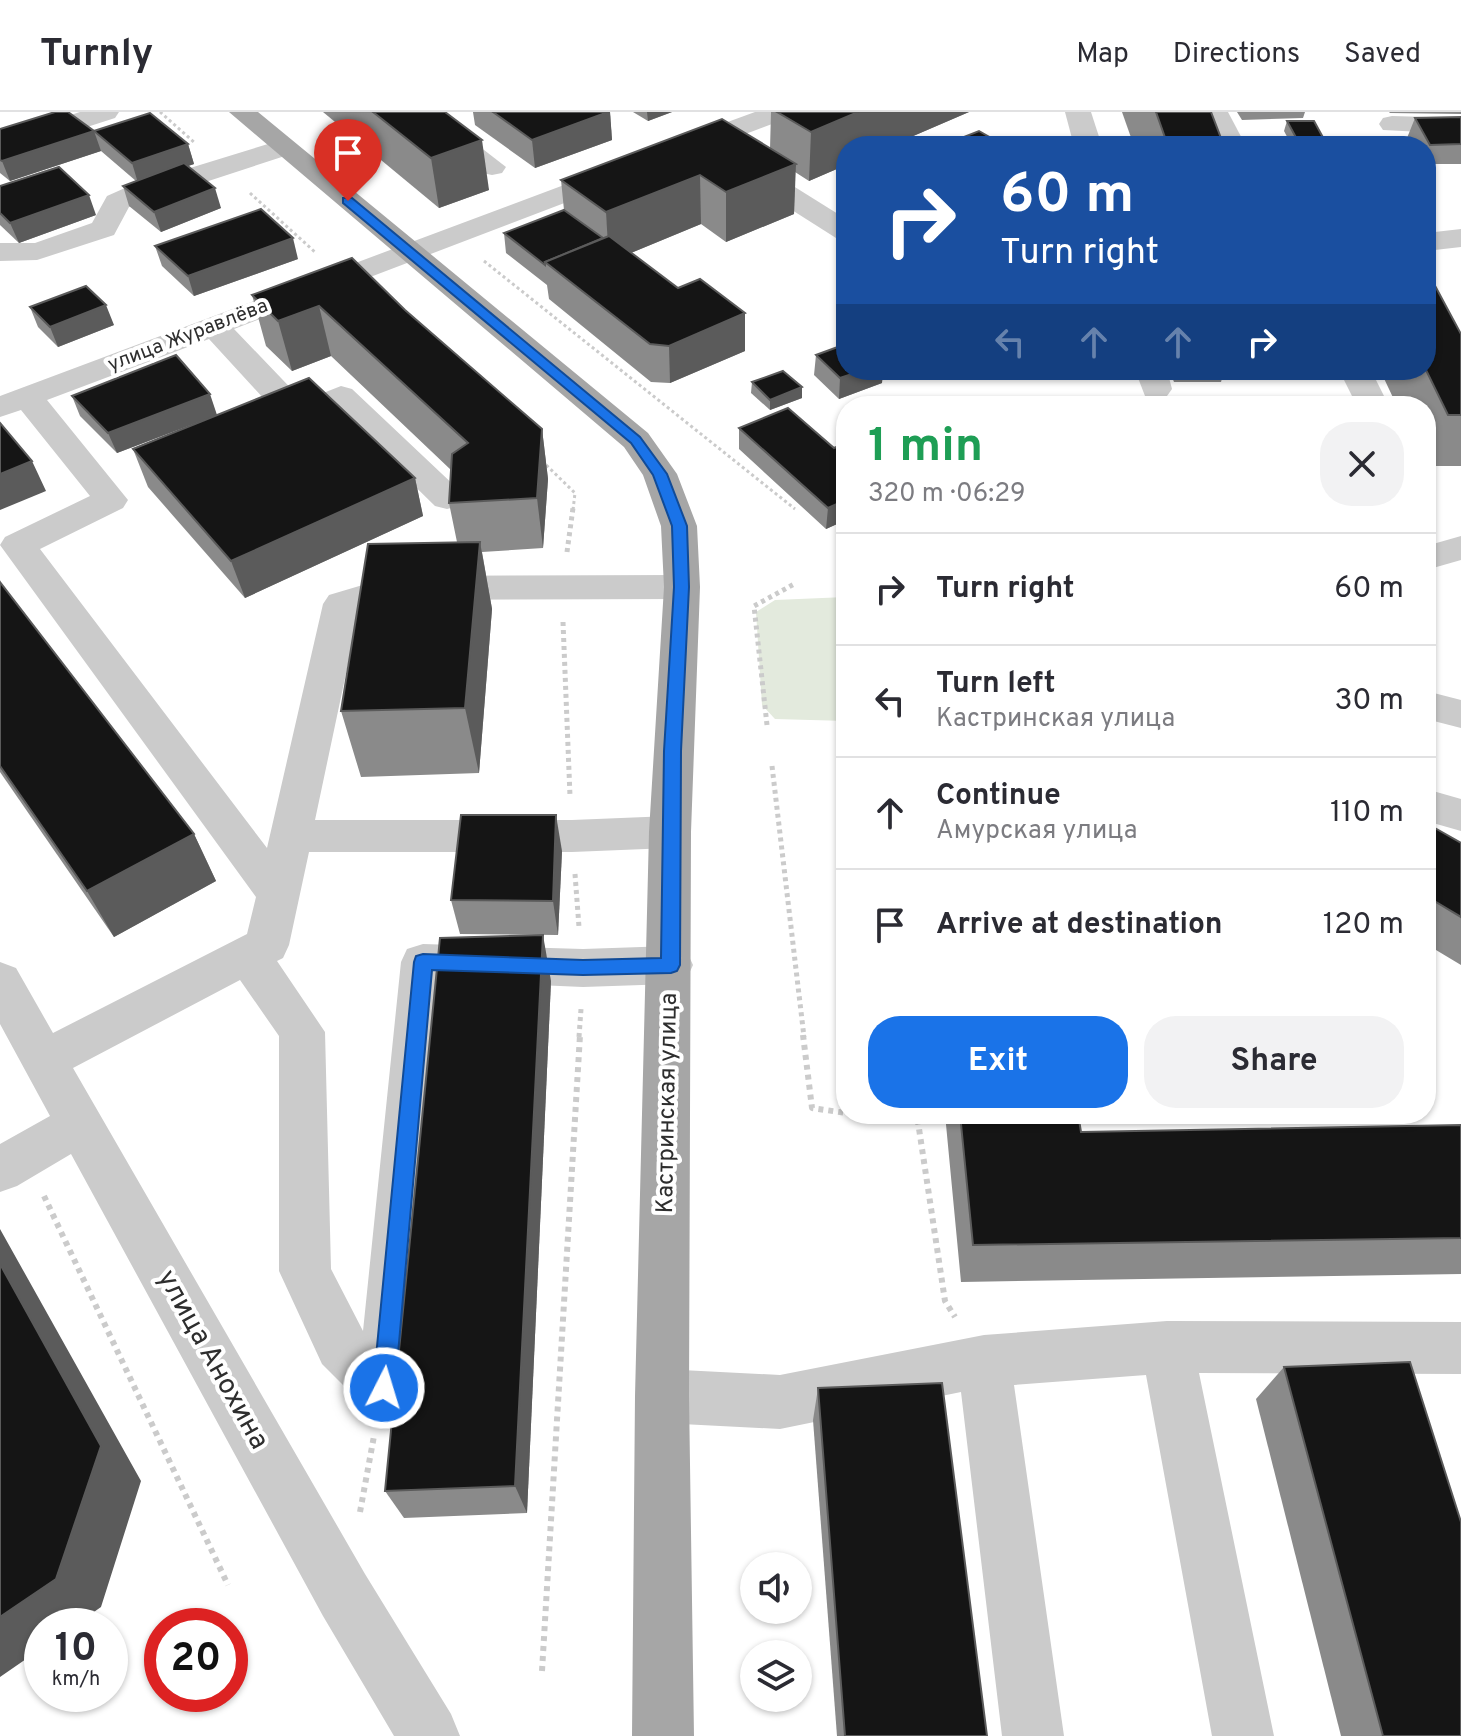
<!DOCTYPE html>
<html lang="en">
<head>
<meta charset="utf-8">
<style>
  :root { --surface:#fff; --page:#f2f2f3; --text:#2b2b33; --muted:#7c7c81; --line:#e1e1e2; --accent:#1a73e8 }
  body { margin:0; font-family:Overpass,sans-serif; background:var(--page); color:var(--text); height:100vh; display:flex; flex-direction:column; font-size:30px; white-space:nowrap }
  * { box-sizing:border-box; margin:0 }
  p { font-size:26px; color:var(--muted) }
  .icon { flex:none; width:44px; height:44px; fill:none; stroke:currentColor; stroke-width:2; stroke-linecap:round; stroke-linejoin:round }
  .map { position:relative; flex:1; overflow:hidden }
  .drawer { position:absolute; left:836px; top:284px; width:600px; height:728px; display:flex; flex-direction:column; background:var(--surface); border-radius:32px; box-shadow:0 2px 6px #0004 }
  .drawer>* { flex:none }
  .hud { position:absolute; left:836px; top:24px; width:600px; height:244px; border-radius:32px; box-shadow:0 2px 6px #0004; background:#1a4fa0; color:#fff; overflow:hidden }
  .controls { position:absolute; left:740px; top:1440px; display:grid; gap:16px }
  .controls a { display:grid; place-items:center; width:72px; height:72px; border-radius:50%; background:var(--surface); box-shadow:0 2px 6px #0004; font-size:40px }
  .speed { position:absolute; left:24px; top:1496px; display:flex; gap:16px; font-size:40px; font-weight:700; text-align:center }
  .speed>* { display:grid; place-content:center; width:104px; height:104px; border-radius:50%; background:var(--surface); box-shadow:0 2px 6px #0004; line-height:1 }
  .speed small { font-size:20px; font-weight:400 }
  .speed .limit { border:12px solid #d22; background:#fff; color:#111 }
  .pin { position:absolute; display:grid; place-items:center; width:68px; height:68px; color:#fff; margin:-82px -34px; border-radius:50% 50% 50% 0; rotate:-45deg; box-shadow:0 0 8px #0007 }
  .pin .icon { rotate:45deg }
  .me { position:absolute; width:88px; margin:-44px; rotate:5deg; stroke-linejoin:round; filter:drop-shadow(0 0 6px #0008) }
  .turn { display:flex; align-items:center; gap:28px; height:168px; padding:0 32px; font-size:36px }
  .turn .icon { width:104px; height:104px; stroke-width:2.5 }
  .turn b { display:block; font-size:56px; line-height:68px }
  .lanes { display:flex; align-items:center; height:76px; padding:0 32px; background:#0003; justify-content:center; gap:40px; direction:ltr }
  .lanes .off { opacity:.35 }
  .round { display:grid; place-items:center; flex:none; width:84px; height:84px; border-radius:32px; background:var(--page) }
  .overview { display:flex; align-items:center; justify-content:space-between; height:136px; padding:0 32px }
  h1 { font-size:48px; font-weight:700; line-height:60px; color:#1e9e55 }
  .action { display:flex; gap:16px; margin-top:auto; padding:16px 32px }
  .action a { flex:1; height:92px; border-radius:32px; background:var(--accent); color:#fff; font-size:32px; font-weight:700; line-height:92px; text-align:center }
  .action a+a { background:var(--page); color:var(--text) }
  ul { padding:0; list-style:none }
  li { display:flex; align-items:center; gap:24px; height:112px; padding:0 32px; border-top:2px solid var(--line) }
  li div { flex:1 }
  li b { display:block; font-size:30px }
  li em { font-style:normal }
  header { display:flex; align-items:center; gap:48px; box-sizing:border-box; height:112px; padding:0 40px; background:var(--surface); border-bottom:2px solid var(--line) }
  header strong { font-size:38px }
  nav { display:flex; gap:44px; margin-inline-start:auto; font-size:28px }
  .map>svg:first-child { display:block }
  .green { fill:#e3eadd }
  .lines { fill:none; stroke-linecap:round; stroke-linejoin:round }
  .path-far2 { stroke:#cbcbcb; stroke-width:3; stroke-dasharray:3 3; stroke-linecap:butt }
  .path-far1 { stroke:#cbcbcb; stroke-width:5; stroke-dasharray:4 4; stroke-linecap:butt }
  .path { stroke:#cbcbcb; stroke-width:6; stroke-dasharray:5 5; stroke-linecap:butt }
  .minor { fill:#cbcbcb; fill-rule:evenodd }
  .major { fill:#a6a6a6; fill-rule:evenodd }
  .wall { fill:#8a8a8a }
  .shaded-wall { fill:#5b5b5b }
  .building { fill:#151515; stroke:#5b5b5b; stroke-width:2 }
  .route { fill:#1a73e8; stroke:#114b97; stroke-width:2 }
  .labels { text-anchor:middle; dominant-baseline:central; stroke-width:8; stroke-linejoin:round; paint-order:stroke }
  .far-street-label { font-size:20px; fill:#2e2e2e; stroke:#fff }
  .street-label { font-size:24px; fill:#2e2e2e; stroke:#fff }
  .near-street-label { font-size:28px; fill:#2e2e2e; stroke:#fff }
</style>
</head>
<body>
<header>
<strong>Turnly</strong>
<nav><a>Map</a><a>Directions</a><a>Saved</a></nav>
</header>
<div class="map">
<svg width="1461" height="1624" viewBox="0 0 1461 1624">
  <rect width="100%" height="100%" fill="#fff"/>
  <path class="green" d="M 846,485 L 846,609 L 775,607 L 762,593 L 756,500 L 775,488 Z"/>
  <g class="lines">
    <g class="path-far2">
      <path d="M 160,0 L 195,31"/>
      <path d="M 250,81 L 316,141"/>
      <path d="M 484,149 L 795,397"/>
      <path d="M 542,349 L 575,381 L 573,398"/>
    </g>
    <g class="path-far1">
      <path d="M 567,440 L 573,396"/>
      <path d="M 563,510 L 570,684"/>
      <path d="M 767,613 L 754,494 L 796,471"/>
      <path d="M 772,654 L 804,925"/>
      <path d="M 575,762 L 579,815"/>
      <path d="M 579,925 L 581,897"/>
    </g>
    <g class="path">
      <path d="M 803,923 L 812,996 L 846,1001"/>
      <path d="M 856,1002 L 918,1010 L 945,1189 L 955,1205"/>
      <path d="M 44,1084 L 228,1473"/>
      <path d="M 360,1400 L 374,1324"/>
      <path d="M 542,1559 L 580,923"/>
    </g>
    <g class="minor">
      <path d="M 80,0 L 119,0 L 115,6 L 0,43 L 0,26 Z"/>
      <path d="M 405,0 L 435,0 L 506,55 L 502,61 L 492,63 L 482,61 Z"/>
      <path d="M 755,0 L 792,0 L 788,6 L 690,43 L 670,43 L 666,37 L 670,31 Z"/>
      <path d="M 1065,0 L 1091,0 L 1102,34 L 1074,34 Z"/>
      <path d="M 1202,0 L 1228,0 L 1246,34 L 1218,34 Z"/>
      <path d="M 1392,4 L 1461,6 L 1461,22 L 1383,18 L 1379,12 L 1383,6 Z"/>
      <path d="M 281,28 L 291,30 L 295,36 L 291,42 L 129,95 L 114,123 L 37,148 L 0,149 L 0,131 L 35,131 L 92,111 L 107,84 L 125,76 Z"/>
      <path d="M 745,48 L 755,50 L 846,107 L 846,129 L 836,126 L 735,62 L 731,56 L 735,50 Z"/>
      <path d="M 620,52 L 630,54 L 634,60 L 630,66 L 234,217 L 303,289 L 341,274 L 352,277 L 459,378 L 464,386 L 459,394 L 447,397 L 435,394 L 337,298 C 320,306 305,316 286,311 L 209,227 L 47,288 L 128,388 L 123,396 L 40,437 L 267,736 L 323,492 L 329,483 L 393,464 L 682,463 L 695,466 L 700,475 L 695,484 L 682,487 L 395,488 L 359,500 L 315,708 L 572,708 L 670,704 L 685,709 L 691,720 L 685,731 L 670,736 L 572,740 L 309,740 L 289,833 L 283,846 L 277,849 L 325,920 L 331,1157 L 363,1219 L 401,850 L 407,837 L 423,832 L 583,837 L 671,834 L 687,840 L 693,853 L 687,866 L 671,872 L 583,875 L 444,869 L 411,1276 L 403,1295 L 384,1303 L 365,1295 L 322,1252 L 279,1159 L 279,924 L 240,868 L 73,956 L 365,1462 L 451,1602 L 460,1624 L 394,1624 L 323,1504 L 71,1042 L 17,1074 L 0,1080 L 0,1032 L 50,1004 L 0,912 L 0,850 L 16,856 L 53,921 L 247,822 L 256,785 L 0,433 L 5,425 L 90,384 L 21,298 L 0,305 L 0,284 Z"/>
      <path d="M 1461,117 L 1461,135 L 1426,139 L 1426,121 Z"/>
      <path d="M 1135,258 L 1167,258 L 1172,277 L 1167,284 L 1156,287 L 1145,284 Z"/>
      <path d="M 1339,258 L 1371,258 L 1389,294 L 1357,294 Z"/>
      <path d="M 1461,424 L 1461,448 L 1426,458 L 1426,434 Z"/>
      <path d="M 1426,579 L 1461,588 L 1461,616 L 1426,607 Z"/>
      <path d="M 1426,677 L 1461,687 L 1461,719 L 1426,709 Z"/>
      <path d="M 1167,1209 L 1461,1210 L 1461,1262 L 1199,1261 L 1274,1624 L 1212,1624 L 1146,1263 L 1014,1273 L 1064,1624 L 1002,1624 L 961,1280 L 780,1317 L 662,1311 L 643,1303 L 635,1284 L 643,1265 L 662,1257 L 780,1263 L 984,1223 Z"/>
    </g>
    <path class="major" d="M 229,0 L 258,0 L 648,321 L 677,362 L 697,414 L 700,475 L 691,720 L 689,1284 L 694,1624 L 632,1624 L 635,1284 L 649,720 L 664,475 L 661,414 L 643,363 L 624,335 Z"/>
  </g>
  <g class="wall">
    <path d="M 323,0 L 445,0 L 489,78 L 439,96 Z"/>
    <path d="M 473,0 L 610,0 L 612,28 L 535,56 L 475,13 Z"/>
    <path d="M 633,0 L 672,0 L 648,9 Z"/>
    <path d="M 771,0 L 969,0 L 809,69 L 795,60 L 794,102 L 726,130 L 701,112 L 631,141 L 678,176 L 745,201 L 745,239 L 670,271 L 651,270 L 549,187 L 547,173 L 506,141 L 504,121 L 564,98 L 561,68 L 770,37 Z"/>
    <path d="M 1122,0 L 1211,0 L 1224,34 L 1134,34 Z"/>
    <path d="M 1237,0 L 1305,0 L 1303,6 L 1242,8 Z"/>
    <path d="M 1389,0 L 1461,0 L 1461,2 L 1390,1 Z"/>
    <path d="M 1461,5 L 1461,52 L 1426,52 L 1426,34 L 1412,34 L 1407,26 L 1415,6 Z"/>
    <path d="M 1287,9 L 1326,31 L 1325,34 L 1292,34 L 1284,19 Z"/>
    <path d="M 0,17 L 94,19 L 188,32 L 194,52 L 188,54 L 221,96 L 161,120 L 129,94 L 123,74 L 136,69 L 101,39 L 10,69 L 0,61 Z"/>
    <path d="M 0,74 L 96,103 L 19,131 L 0,113 Z"/>
    <path d="M 155,134 L 298,147 L 194,184 L 162,154 Z"/>
    <path d="M 252,183 L 405,198 L 542,317 L 548,367 L 543,436 L 482,440 L 492,497 L 479,661 L 361,665 L 341,599 L 457,430 L 449,391 L 451,358 L 331,244 L 292,259 L 266,234 Z"/>
    <path d="M 30,195 L 114,213 L 58,235 L 38,215 Z"/>
    <path d="M 816,243 L 846,258 L 883,258 L 882,271 L 839,287 L 814,263 Z"/>
    <path d="M 1169,258 L 1288,258 L 1286,263 L 1223,263 L 1221,270 L 1174,270 Z"/>
    <path d="M 1380,258 L 1426,258 L 1461,303 L 1461,354 L 1426,354 L 1426,294 L 1397,294 Z"/>
    <path d="M 752,270 L 802,286 L 770,298 L 751,281 Z"/>
    <path d="M 72,284 L 217,303 L 117,341 L 80,304 Z"/>
    <path d="M 739,316 L 834,336 L 846,331 L 846,408 L 826,417 L 739,337 Z"/>
    <path d="M 133,337 L 415,366 L 423,404 L 245,486 L 148,375 Z"/>
    <path d="M 0,470 L 194,722 L 216,769 L 114,825 L 0,660 Z"/>
    <path d="M 1426,711 L 1461,731 L 1461,853 L 1426,832 Z"/>
    <path d="M 562,739 L 558,823 L 460,822 L 451,788 Z"/>
    <path d="M 551,869 L 527,1401 L 404,1406 L 385,1379 Z"/>
    <path d="M 945,1002 L 1078,1002 L 1081,1020 L 1461,1013 L 1461,1162 L 961,1170 Z"/>
    <path d="M 1284,1255 L 1461,1624 L 1341,1624 L 1256,1287 Z"/>
    <path d="M 818,1276 L 987,1624 L 837,1624 L 813,1308 Z"/>
  </g>
  <g class="shaded-wall">
    <path d="M 608,0 L 610,0 L 612,28 L 535,56 L 532,28 Z"/>
    <path d="M 647,0 L 672,0 L 648,9 Z"/>
    <path d="M 858,0 L 969,0 L 890,34 L 846,34 L 846,53 L 809,69 L 811,20 Z"/>
    <path d="M 94,19 L 101,39 L 10,69 L 2,49 Z"/>
    <path d="M 482,28 L 489,78 L 439,96 L 431,46 Z"/>
    <path d="M 188,32 L 194,52 L 138,71 L 132,51 Z"/>
    <path d="M 796,52 L 794,102 L 726,130 L 726,80 Z"/>
    <path d="M 700,63 L 701,112 L 609,150 L 606,100 Z"/>
    <path d="M 215,76 L 221,96 L 161,120 L 154,100 Z"/>
    <path d="M 89,83 L 96,103 L 19,131 L 10,111 Z"/>
    <path d="M 293,126 L 298,147 L 194,184 L 188,164 Z"/>
    <path d="M 106,193 L 114,213 L 58,235 L 50,215 Z"/>
    <path d="M 319,194 L 331,244 L 292,259 L 278,209 Z"/>
    <path d="M 745,201 L 745,239 L 670,271 L 669,234 Z"/>
    <path d="M 864,258 L 883,258 L 882,271 L 839,287 L 840,266 Z"/>
    <path d="M 802,275 L 802,286 L 770,298 L 770,288 Z"/>
    <path d="M 210,282 L 217,303 L 117,341 L 108,321 Z"/>
    <path d="M 542,317 L 548,367 L 543,436 L 537,386 Z"/>
    <path d="M 32,349 L 46,379 L 0,398 L 0,362 Z"/>
    <path d="M 415,366 L 423,404 L 245,486 L 231,449 Z"/>
    <path d="M 846,388 L 846,408 L 826,417 L 828,396 Z"/>
    <path d="M 480,430 L 492,497 L 479,661 L 465,596 Z"/>
    <path d="M 556,703 L 562,739 L 558,823 L 553,789 Z"/>
    <path d="M 194,722 L 216,769 L 114,825 L 87,779 Z"/>
    <path d="M 543,823 L 551,869 L 527,1401 L 515,1374 Z"/>
    <path d="M 0,1117 L 141,1369 L 101,1495 L 74,1514 L 42,1514 L 42,1536 L 0,1565 Z"/>
  </g>
  <g class="building">
    <path d="M 55,0 L 68,0 L 94,19 L 2,49 L 0,48 L 0,17 Z"/>
    <path d="M 373,0 L 445,0 L 482,28 L 431,46 Z"/>
    <path d="M 493,0 L 608,0 L 532,28 Z"/>
    <path d="M 777,0 L 858,0 L 811,20 Z"/>
    <path d="M 1156,0 L 1211,0 L 1224,34 L 1168,34 Z"/>
    <path d="M 150,1 L 188,32 L 132,51 L 94,19 Z"/>
    <path d="M 1461,5 L 1461,32 L 1430,33 L 1415,6 Z"/>
    <path d="M 722,7 L 796,52 L 726,80 L 700,63 L 606,100 L 561,68 Z"/>
    <path d="M 1287,9 L 1314,9 L 1326,31 L 1299,31 Z"/>
    <path d="M 979,19 L 998,30 L 989,34 L 941,34 Z"/>
    <path d="M 184,51 L 215,76 L 154,100 L 123,74 Z"/>
    <path d="M 59,55 L 89,83 L 10,111 L 0,101 L 0,74 Z"/>
    <path d="M 261,97 L 293,126 L 188,164 L 155,134 Z"/>
    <path d="M 564,98 L 603,126 L 545,150 L 545,153 L 504,121 Z"/>
    <path d="M 609,124 L 678,176 L 700,167 L 745,201 L 669,234 L 650,232 L 545,150 Z"/>
    <path d="M 352,146 L 405,198 L 542,317 L 537,386 L 449,391 L 452,342 L 468,331 L 319,194 L 278,209 L 252,183 Z"/>
    <path d="M 1426,157 L 1461,222 L 1461,303 L 1448,303 L 1426,258 Z"/>
    <path d="M 86,174 L 106,193 L 50,215 L 30,195 Z"/>
    <path d="M 846,232 L 846,258 L 864,258 L 840,266 L 816,243 Z"/>
    <path d="M 176,243 L 210,282 L 108,321 L 72,284 Z"/>
    <path d="M 783,259 L 802,275 L 770,288 L 752,270 Z"/>
    <path d="M 309,266 L 415,366 L 231,449 L 133,337 Z"/>
    <path d="M 788,296 L 834,336 L 846,331 L 846,388 L 828,396 L 739,316 Z"/>
    <path d="M 0,311 L 32,349 L 0,362 Z"/>
    <path d="M 480,430 L 465,596 L 341,599 L 368,432 Z"/>
    <path d="M 0,470 L 194,722 L 87,779 L 0,654 Z"/>
    <path d="M 461,703 L 556,703 L 553,789 L 451,788 Z"/>
    <path d="M 1426,711 L 1461,731 L 1461,805 L 1426,784 Z"/>
    <path d="M 543,823 L 515,1374 L 385,1379 L 440,826 Z"/>
    <path d="M 960,1002 L 1078,1002 L 1081,1020 L 1461,1013 L 1461,1126 L 973,1133 Z"/>
    <path d="M 0,1152 L 101,1334 L 56,1467 L 0,1505 Z"/>
    <path d="M 1410,1250 L 1461,1410 L 1461,1624 L 1383,1624 L 1284,1255 Z"/>
    <path d="M 942,1271 L 987,1624 L 845,1624 L 818,1276 Z"/>
  </g>
  <path class="route" d="M 343,86 L 352,86 L 640,325 L 667,362 L 687,414 L 689,475 L 681,639 L 680,853 L 677,859 L 671,861 L 583,863 L 432,858 L 395,1276 L 392,1284 L 384,1287 L 376,1284 L 373,1276 L 414,850 L 416,844 L 423,842 L 583,848 L 661,846 L 664,639 L 674,475 L 672,414 L 653,363 L 631,331 L 343,91 Z"/>
  <g class="labels">
    <g class="far-street-label">
      <text transform="translate(188 224) rotate(-21)">улица Журавлёва</text>
    </g>
    <g class="street-label">
      <text transform="translate(668 991) rotate(-89)">Кастринская улица</text>
    </g>
    <g class="near-street-label">
      <text transform="translate(212 1248) rotate(61)">улица Анохина</text>
    </g>
  </g>
</svg>
<div class="controls">
<a><svg class="icon" aria-label="sound" viewBox="0 0 24 24"><path d="M4 9h4l5-4v14l-5-4H4zM17 9q2 3 0 6"/></svg></a>
<a><svg class="icon" aria-label="layers" viewBox="0 0 24 24"><path d="M12 4l9 5-9 5-9-5zM3 14l9 5 9-5"/></svg></a>
</div>
<div class="speed"><div>10<small>km/h</small></div><div class="limit">20</div></div>
<div class="pin" style="left:348px;top:89px;background:#d93025"><svg class="icon" aria-label="arrive" viewBox="0 0 24 24"><path d="M6 21V4h12l-3 4 3 4H6"/></svg></div>
<svg class="me" style="left:384px;top:1276px" viewBox="-20 -20 40 40"><circle r="17" fill="#1a73e8" stroke="#fff" stroke-width="3"/><path d="M0-11L8 9 0 5-8 9z" fill="#fff"/></svg>
<div class="hud">
<div class="turn"><svg class="icon" aria-label="right" viewBox="0 0 24 24"><path d="M7 20v-9h11M14 6l5 5-5 5"/></svg><div><b>60 m</b>Turn right</div></div>
<div class="lanes"><svg class="icon off" aria-label="left" viewBox="0 0 24 24"><path d="M17 20v-9H6M10 6l-5 5 5 5"/></svg><svg class="icon off" aria-label="ahead" viewBox="0 0 24 24"><path d="M12 20V5M6 11l6-6 6 6"/></svg><svg class="icon off" aria-label="ahead" viewBox="0 0 24 24"><path d="M12 20V5M6 11l6-6 6 6"/></svg><svg class="icon" aria-label="right" viewBox="0 0 24 24"><path d="M7 20v-9h11M14 6l5 5-5 5"/></svg></div>
</div>
<section class="drawer">
<div class="overview"><div><h1>1 min</h1><p>320 m · 06:29</p></div><a class="round"><svg class="icon" aria-label="close" viewBox="0 0 24 24"><path d="M6 6l12 12M18 6L6 18"/></svg></a></div>
<ul>
<li><svg class="icon" aria-label="right" viewBox="0 0 24 24"><path d="M7 20v-9h11M14 6l5 5-5 5"/></svg><div><b>Turn right</b></div><em>60 m</em></li>
<li><svg class="icon" aria-label="left" viewBox="0 0 24 24"><path d="M17 20v-9H6M10 6l-5 5 5 5"/></svg><div><b>Turn left</b><p>Кастринская улица</p></div><em>30 m</em></li>
<li><svg class="icon" aria-label="ahead" viewBox="0 0 24 24"><path d="M12 20V5M6 11l6-6 6 6"/></svg><div><b>Continue</b><p>Амурская улица</p></div><em>110 m</em></li>
<li><svg class="icon" aria-label="arrive" viewBox="0 0 24 24"><path d="M6 21V4h12l-3 4 3 4H6"/></svg><div><b>Arrive at destination</b></div><em>120 m</em></li>
</ul>
<div class="action"><a>Exit</a><a>Share</a></div>
</section>
</div>
</body>
</html>
